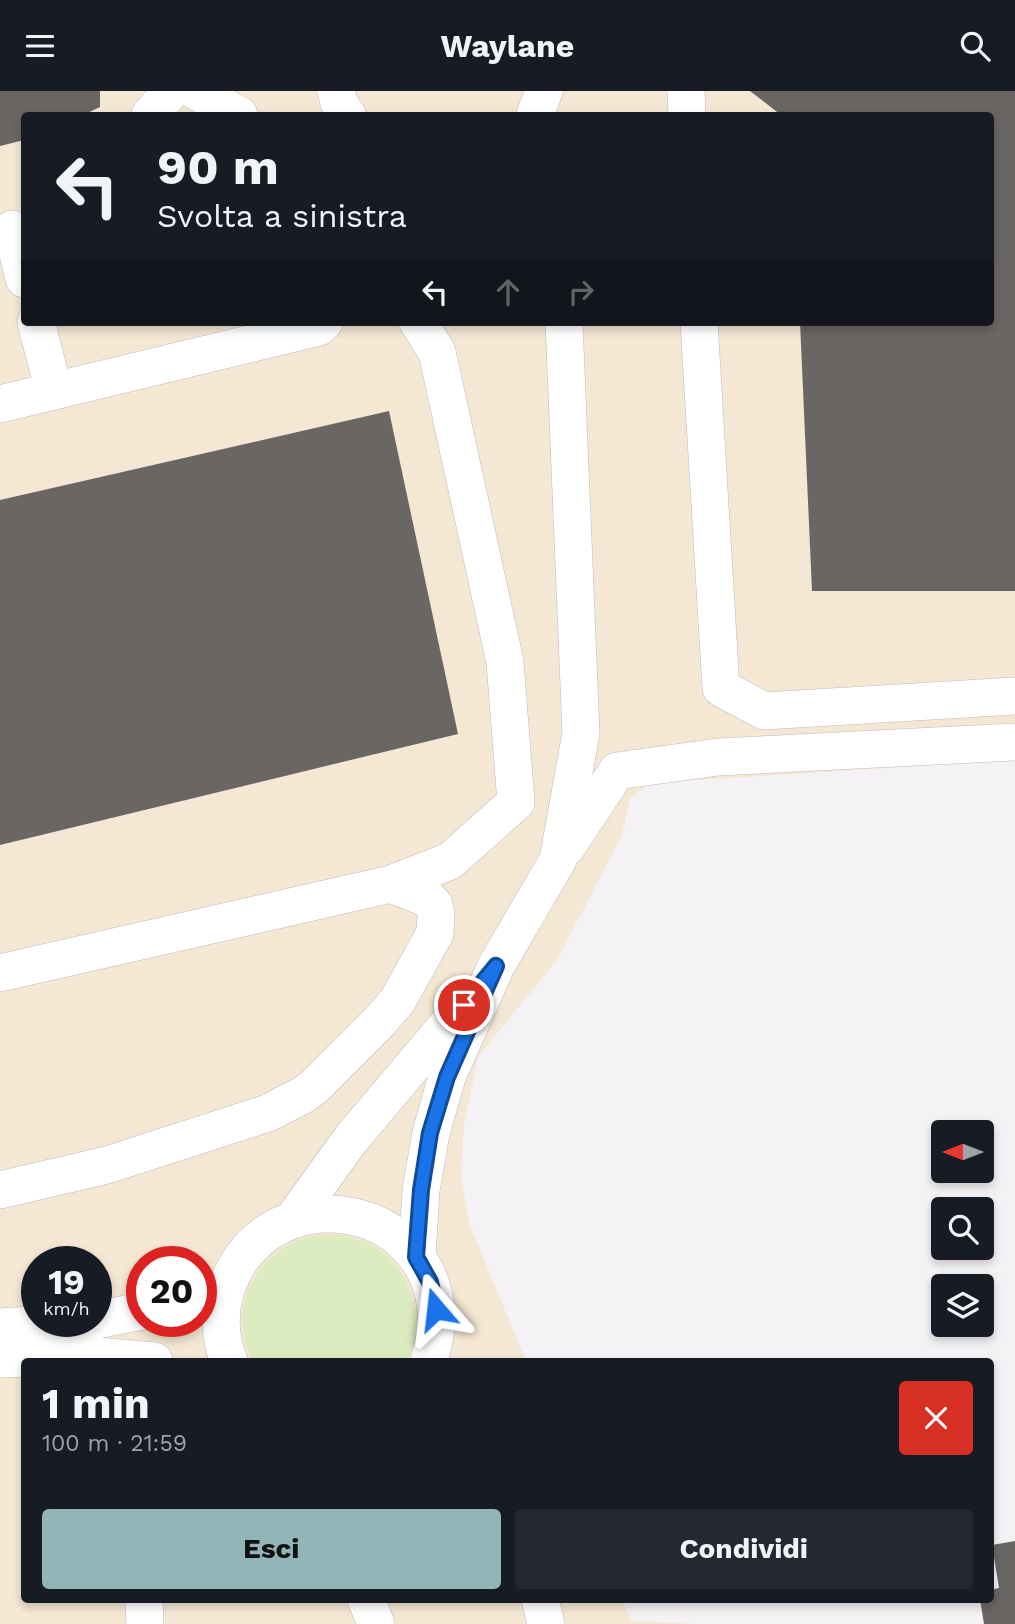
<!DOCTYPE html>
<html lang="it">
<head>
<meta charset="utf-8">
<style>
  :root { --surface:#171b24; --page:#242831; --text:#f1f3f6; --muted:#9ea1a6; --accent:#92b6b8 }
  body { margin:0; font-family:"Work Sans",sans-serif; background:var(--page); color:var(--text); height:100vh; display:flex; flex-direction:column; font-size:26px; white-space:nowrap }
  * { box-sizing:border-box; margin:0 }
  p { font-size:23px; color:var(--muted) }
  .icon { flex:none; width:38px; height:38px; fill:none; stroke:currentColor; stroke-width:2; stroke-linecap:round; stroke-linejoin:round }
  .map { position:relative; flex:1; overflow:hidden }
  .drawer { position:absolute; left:21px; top:1267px; width:973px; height:245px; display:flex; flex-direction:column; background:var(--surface); border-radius:7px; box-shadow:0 4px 10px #0003 }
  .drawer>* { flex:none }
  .banner { position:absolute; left:21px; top:21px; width:973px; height:214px; border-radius:7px; box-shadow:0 4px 10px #0003; background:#171b24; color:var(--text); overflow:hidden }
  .needle { width:46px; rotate:270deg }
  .controls { position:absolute; left:931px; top:1029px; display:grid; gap:14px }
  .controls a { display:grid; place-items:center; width:63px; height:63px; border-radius:7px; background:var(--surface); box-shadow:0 4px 10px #0003; font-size:35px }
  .speed { position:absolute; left:21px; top:1155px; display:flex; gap:14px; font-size:35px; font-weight:700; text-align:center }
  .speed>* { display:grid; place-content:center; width:91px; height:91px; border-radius:50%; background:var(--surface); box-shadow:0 4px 10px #0003; line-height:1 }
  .speed small { font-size:18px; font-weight:400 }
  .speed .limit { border:10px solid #d22; background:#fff; color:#111 }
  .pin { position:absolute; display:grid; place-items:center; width:60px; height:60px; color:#fff; margin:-30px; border:4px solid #fff; border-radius:50%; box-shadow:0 2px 7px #0007 }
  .me { position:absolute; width:77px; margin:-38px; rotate:343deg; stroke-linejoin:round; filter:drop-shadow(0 0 5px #0008) }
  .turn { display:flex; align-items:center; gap:24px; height:147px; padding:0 21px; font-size:32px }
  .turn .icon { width:91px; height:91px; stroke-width:2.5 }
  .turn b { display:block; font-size:49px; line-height:60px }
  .lanes { display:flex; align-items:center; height:66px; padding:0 21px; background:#0003; justify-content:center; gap:35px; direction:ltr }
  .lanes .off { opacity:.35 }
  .round { display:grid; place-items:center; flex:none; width:74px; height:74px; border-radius:7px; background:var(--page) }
  .headline { display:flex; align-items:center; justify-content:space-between; height:119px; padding:0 21px }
  h1 { font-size:42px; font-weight:700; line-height:52px }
  .primary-button { display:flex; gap:14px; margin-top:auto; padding:14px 21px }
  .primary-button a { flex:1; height:80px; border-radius:7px; background:var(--accent); color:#111; font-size:28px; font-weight:700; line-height:80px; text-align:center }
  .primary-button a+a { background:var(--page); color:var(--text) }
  header { display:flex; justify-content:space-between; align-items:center; height:91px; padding:0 21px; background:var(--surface); font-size:32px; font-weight:700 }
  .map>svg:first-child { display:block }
  .industrial { fill:#f4e7d3; fill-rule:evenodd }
  .green { fill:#dcebc0 }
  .building { fill:#696663 }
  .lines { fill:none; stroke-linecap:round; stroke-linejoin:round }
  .minor-casing { stroke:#bdbbbf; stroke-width:38 }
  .minor { stroke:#fff; stroke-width:37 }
  .route-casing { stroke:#114b97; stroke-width:18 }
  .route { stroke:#1a73e8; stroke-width:12 }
</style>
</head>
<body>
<header><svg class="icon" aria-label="menu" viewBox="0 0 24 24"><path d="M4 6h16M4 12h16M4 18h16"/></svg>Waylane<svg class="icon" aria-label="search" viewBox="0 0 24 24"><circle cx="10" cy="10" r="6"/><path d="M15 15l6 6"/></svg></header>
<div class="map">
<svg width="1015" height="1533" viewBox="0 0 1015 1533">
  <rect width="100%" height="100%" fill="#f4f2f5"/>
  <path class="industrial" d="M 0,0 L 1015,0 L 1015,669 L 650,692 L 630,708 L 622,744 L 557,869 L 478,966 L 464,1034 L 461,1085 L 469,1132 L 526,1270 L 24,1270 L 24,1508 L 622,1508 L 631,1530 L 698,1533 L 0,1533 ZM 24,24 L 990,24 L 990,231 L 24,231 ZM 37,1171 L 96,1171 L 96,1230 L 37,1230 ZM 142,1171 L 201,1171 L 201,1230 L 142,1230 Z"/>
  <path class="green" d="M 341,1144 C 349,1146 359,1148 367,1152 C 402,1169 420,1207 415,1244 C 414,1253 410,1262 407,1270 L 253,1270 C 246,1256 241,1240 242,1224 C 246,1187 276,1151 314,1145 C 322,1143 332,1144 341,1144 Z"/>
  <g class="building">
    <path d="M 0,0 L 100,0 L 100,16 L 83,24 L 24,24 L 24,49 L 0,55 Z"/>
    <path d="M 750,0 L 1015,0 L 1015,500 L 812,500 L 800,231 L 990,231 L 990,24 L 781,24 Z"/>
    <path d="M 389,320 L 458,643 L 0,754 L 0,409 Z"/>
    <path d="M 1015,1450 L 1015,1533 L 984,1533 L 980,1508 L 990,1508 L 990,1499 L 999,1497 L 992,1454 Z"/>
  </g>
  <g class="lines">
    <g class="minor-casing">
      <g id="minor">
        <path d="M 196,0 L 239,24"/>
        <path d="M 336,0 L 339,12 L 347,24"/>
        <path d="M 686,0 L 687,24"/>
        <path d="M 150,24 L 171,0"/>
        <path d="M 535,24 L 544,0"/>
        <path d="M 12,138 L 24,188"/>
        <path d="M 36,231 L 54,300"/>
        <path d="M 699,231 L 721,597 L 764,620 L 1015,605"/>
        <path d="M 0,313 L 319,236 L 324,231"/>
        <path d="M 566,757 L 617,680 L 718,666 L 1015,651"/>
        <path d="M 0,882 L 391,793 L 450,770 L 516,711 L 505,571 L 437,261 L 418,231"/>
        <path d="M 0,1099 L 107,1074 L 268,1022 L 303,1004 L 315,995 L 380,930 L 398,909 L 435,842 L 436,823 L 434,814 L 429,808 L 391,793"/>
        <path d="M 293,1128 L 351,1048 L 469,908"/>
        <path d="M 417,1166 L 421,1099 L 431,1042 L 447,986 L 496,875 L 558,769 L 581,642 L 564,231"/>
        <path d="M 96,1229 L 142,1220"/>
        <path d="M 0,1236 L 89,1230"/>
        <path d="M 0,1268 L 96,1265 L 154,1270"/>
        <path d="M 229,1270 C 218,1244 219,1213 230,1188 C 274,1087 425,1109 436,1218 C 438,1236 434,1253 429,1270"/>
        <path d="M 144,1508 L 145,1533"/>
        <path d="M 366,1508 L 376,1533"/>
        <path d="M 540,1508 L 546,1533"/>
      </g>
    </g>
    <use href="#minor" class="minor"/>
  </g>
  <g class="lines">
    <g class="route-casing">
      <path id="route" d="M 436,1218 L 430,1191 L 416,1166 L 421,1099 L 430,1042 L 447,986 L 496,875 L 464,914"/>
    </g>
    <use href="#route" class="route"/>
  </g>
</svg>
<div class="controls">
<a><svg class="needle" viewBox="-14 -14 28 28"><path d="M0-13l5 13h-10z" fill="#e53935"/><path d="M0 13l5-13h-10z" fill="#9ea1a6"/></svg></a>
<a><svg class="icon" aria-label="search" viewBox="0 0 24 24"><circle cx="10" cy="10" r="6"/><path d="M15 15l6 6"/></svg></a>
<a><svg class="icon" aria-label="layers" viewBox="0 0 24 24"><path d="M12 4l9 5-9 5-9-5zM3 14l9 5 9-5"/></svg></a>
</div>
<div class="speed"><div>19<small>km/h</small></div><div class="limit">20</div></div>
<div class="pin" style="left:464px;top:914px;background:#d93025"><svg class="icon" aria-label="arrive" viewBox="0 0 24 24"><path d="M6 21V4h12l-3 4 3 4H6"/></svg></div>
<svg class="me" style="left:436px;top:1218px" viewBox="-20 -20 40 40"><path d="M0-17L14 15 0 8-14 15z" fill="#1a73e8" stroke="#fff" stroke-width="4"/></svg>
<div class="banner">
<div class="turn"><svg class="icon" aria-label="left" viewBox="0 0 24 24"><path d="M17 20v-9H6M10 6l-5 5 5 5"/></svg><div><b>90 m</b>Svolta a sinistra</div></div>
<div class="lanes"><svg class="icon" aria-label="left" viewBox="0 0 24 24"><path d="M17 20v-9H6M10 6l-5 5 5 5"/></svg><svg class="icon off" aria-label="ahead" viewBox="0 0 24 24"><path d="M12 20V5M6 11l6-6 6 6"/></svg><svg class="icon off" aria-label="right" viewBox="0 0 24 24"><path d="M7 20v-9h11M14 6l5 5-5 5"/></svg></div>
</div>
<section class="drawer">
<div class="headline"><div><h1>1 min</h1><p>100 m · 21:59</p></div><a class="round" style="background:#d93025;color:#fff"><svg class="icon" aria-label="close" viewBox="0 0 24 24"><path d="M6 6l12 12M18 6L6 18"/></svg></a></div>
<div class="primary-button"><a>Esci</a><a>Condividi</a></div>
</section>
</div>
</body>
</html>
